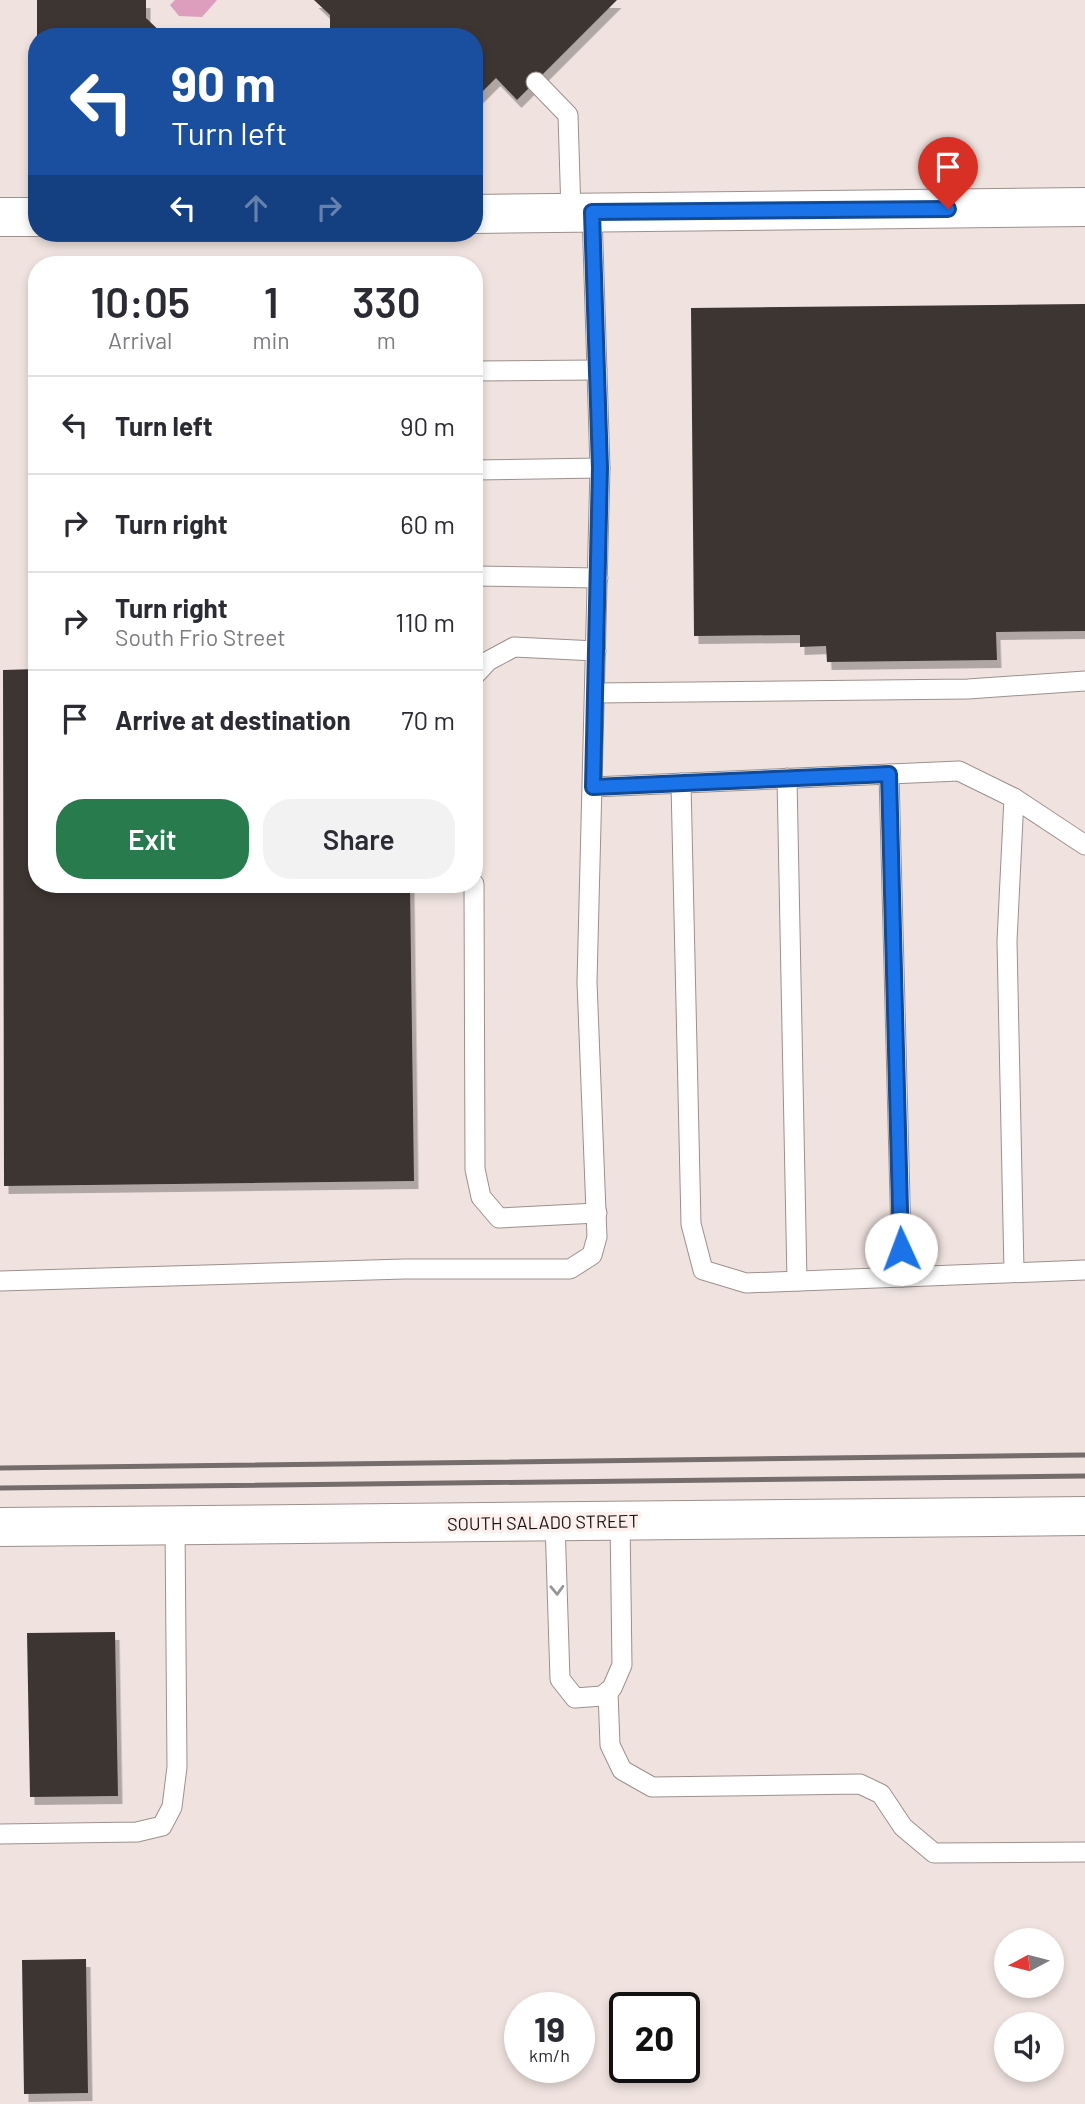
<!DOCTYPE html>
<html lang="en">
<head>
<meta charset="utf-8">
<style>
  :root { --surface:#fff; --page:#f2f2f3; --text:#2b2b33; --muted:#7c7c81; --line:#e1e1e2; --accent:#277b4d }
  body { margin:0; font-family:Barlow,sans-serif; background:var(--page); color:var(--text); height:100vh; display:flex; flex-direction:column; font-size:26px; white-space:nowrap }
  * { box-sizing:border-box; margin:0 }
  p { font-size:23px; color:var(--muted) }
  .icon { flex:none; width:38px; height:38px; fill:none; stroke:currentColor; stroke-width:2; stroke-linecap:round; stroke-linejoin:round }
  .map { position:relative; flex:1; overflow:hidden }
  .drawer { position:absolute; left:28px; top:256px; width:455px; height:637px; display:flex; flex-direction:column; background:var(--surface); border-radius:28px; box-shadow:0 4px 10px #0003 }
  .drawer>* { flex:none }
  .guide { position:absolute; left:28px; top:28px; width:455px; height:214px; border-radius:28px; box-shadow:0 4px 10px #0003; background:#1a4fa0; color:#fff; overflow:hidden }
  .needle { width:46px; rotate:263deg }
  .buttons { position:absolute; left:994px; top:1928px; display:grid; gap:14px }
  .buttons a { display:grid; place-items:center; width:70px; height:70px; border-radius:50%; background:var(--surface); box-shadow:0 4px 10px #0003; font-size:35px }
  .speed { position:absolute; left:504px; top:1992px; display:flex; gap:14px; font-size:35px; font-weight:700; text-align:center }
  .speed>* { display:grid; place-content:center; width:91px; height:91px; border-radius:50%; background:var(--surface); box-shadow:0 4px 10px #0003; line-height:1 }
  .speed small { font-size:18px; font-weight:400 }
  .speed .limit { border:4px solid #111; border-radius:10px; background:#fff; color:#111 }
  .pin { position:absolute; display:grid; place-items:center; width:60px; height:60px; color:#fff; margin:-72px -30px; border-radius:50% 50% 50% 0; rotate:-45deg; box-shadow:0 0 7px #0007 }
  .pin .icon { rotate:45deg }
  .me { position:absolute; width:77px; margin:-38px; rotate:358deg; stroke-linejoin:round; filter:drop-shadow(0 0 5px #0008) }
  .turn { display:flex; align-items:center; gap:24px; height:147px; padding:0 28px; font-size:32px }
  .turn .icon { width:91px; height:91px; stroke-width:2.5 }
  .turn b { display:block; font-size:49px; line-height:60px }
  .lanes { display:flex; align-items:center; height:66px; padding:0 28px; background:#0003; justify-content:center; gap:35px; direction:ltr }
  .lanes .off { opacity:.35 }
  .eta { display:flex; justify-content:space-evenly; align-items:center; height:119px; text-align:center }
  .eta b { font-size:42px; font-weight:600; line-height:49px }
  .action { display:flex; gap:14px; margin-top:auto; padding:14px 28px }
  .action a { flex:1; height:80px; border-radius:28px; background:var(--accent); color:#fff; font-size:28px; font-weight:600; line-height:80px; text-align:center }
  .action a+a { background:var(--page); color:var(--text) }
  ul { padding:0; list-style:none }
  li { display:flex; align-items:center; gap:21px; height:98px; padding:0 28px; border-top:2px solid var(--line) }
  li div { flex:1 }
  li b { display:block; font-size:26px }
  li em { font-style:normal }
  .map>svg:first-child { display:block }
  .water { fill:#dd9dbc }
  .building { fill:#3e3630; filter:url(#shadow) }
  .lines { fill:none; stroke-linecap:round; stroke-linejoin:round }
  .lane-casing { stroke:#9c908d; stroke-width:21 }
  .street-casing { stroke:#9c908d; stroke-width:40 }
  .secondary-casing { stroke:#9c908d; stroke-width:40 }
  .lane { stroke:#fff; stroke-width:19 }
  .street { stroke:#fff; stroke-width:38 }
  .secondary { stroke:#fff; stroke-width:38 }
  .rail { stroke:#756d6b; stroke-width:5 }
  .oneway { stroke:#979595 }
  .route-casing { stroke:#114b97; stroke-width:18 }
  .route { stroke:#1a73e8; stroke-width:12 }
  .labels { text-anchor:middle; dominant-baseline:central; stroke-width:7; stroke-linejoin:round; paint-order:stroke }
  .street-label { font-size:18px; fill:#181413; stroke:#fdf0ec }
</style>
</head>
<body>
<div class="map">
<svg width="1085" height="2104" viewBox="0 0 1085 2104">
  <defs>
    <filter id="shadow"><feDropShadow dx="4.5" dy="8" stdDeviation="0" flood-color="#0004"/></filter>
  </defs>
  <rect width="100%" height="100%" fill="#f0e3df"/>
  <path class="water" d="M 175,0 L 217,0 L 202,17 L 179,16 L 170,5 Z"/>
  <g class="building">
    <path d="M 37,0 L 146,0 L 146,18 L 166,37 L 37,37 Z"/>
    <path d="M 314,0 L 617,0 L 517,100 L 496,78 L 478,96 L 474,92 L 474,37 L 330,37 L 330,15 Z"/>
    <path d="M 1085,304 L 1085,631 L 996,632 L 997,660 L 827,662 L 826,646 L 800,647 L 800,635 L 694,636 L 691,308 Z"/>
    <path d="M 37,669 L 37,884 L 410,884 L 414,1181 L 4,1186 L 3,670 Z"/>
    <path d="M 115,1632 L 118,1796 L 30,1797 L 27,1633 Z"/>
    <path d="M 86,1959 L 88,2093 L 24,2094 L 22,1960 Z"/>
  </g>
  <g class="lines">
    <g class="lane-casing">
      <g id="lane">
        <path d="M 536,82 L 568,115 L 571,213"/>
        <path d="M 474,371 L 597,370"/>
        <path d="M 474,470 L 600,468"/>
        <path d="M 474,576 L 598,578"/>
        <path d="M 474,676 L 488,661 L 514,647 L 596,651"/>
        <path d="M 595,693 L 968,689 L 1085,681"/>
        <path d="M 889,774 L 902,1277"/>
        <path d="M 787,778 L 797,1281"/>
        <path d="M 681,783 L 691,1224 L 703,1270 L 746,1283 L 1085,1270"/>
        <path d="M 593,787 L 959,771 L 1014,798 L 1085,845"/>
        <path d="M 1014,798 L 1007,941 L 1014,1271"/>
        <path d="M 474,884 L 475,1169 L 481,1197 L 499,1218 L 597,1213"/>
        <path d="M 0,1281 L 404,1269 L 570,1269 L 592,1255 L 597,1237 L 587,982 L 600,468 L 592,212"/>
        <path d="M 555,1522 L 560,1679 L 575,1698 L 602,1696 L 612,1688 L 622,1665 L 620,1521"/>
        <path d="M 608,1692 L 610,1745 L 622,1770 L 652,1787 L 860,1784 L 881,1794 L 903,1827 L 934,1853 L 1085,1852"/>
        <path d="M 0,1834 L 137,1832 L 162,1826 L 172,1807 L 177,1767 L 175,1525"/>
      </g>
    </g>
    <g class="street-casing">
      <path id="street" d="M 0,1527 L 1085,1516"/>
    </g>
    <g class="secondary-casing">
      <g id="secondary">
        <path d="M 474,214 L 1085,207"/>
        <path d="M 0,217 L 37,217"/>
      </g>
    </g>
    <use href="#lane" class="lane"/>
    <use href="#street" class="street"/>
    <use href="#secondary" class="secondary"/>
    <g class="rail">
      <path d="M 0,1468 L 1085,1455"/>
      <path d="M 0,1488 L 1085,1476"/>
    </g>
  </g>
  <defs><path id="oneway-chevron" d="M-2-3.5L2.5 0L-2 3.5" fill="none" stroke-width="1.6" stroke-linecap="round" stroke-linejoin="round" transform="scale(1.75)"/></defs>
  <use class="oneway" href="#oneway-chevron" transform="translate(557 1590) rotate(88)"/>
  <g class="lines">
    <g class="route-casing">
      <path id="route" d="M 901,1249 L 889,774 L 593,787 L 600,468 L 592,212 L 948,209"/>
    </g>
    <use href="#route" class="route"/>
  </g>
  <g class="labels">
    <g class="street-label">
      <text transform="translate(543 1522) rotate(-1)">SOUTH SALADO STREET</text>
    </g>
  </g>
</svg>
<div class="buttons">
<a><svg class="needle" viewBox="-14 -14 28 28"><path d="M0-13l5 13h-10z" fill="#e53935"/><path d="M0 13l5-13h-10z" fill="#7c7c81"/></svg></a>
<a><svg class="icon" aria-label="sound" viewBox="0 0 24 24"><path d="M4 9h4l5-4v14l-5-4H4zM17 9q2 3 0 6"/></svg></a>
</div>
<div class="speed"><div>19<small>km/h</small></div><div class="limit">20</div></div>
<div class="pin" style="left:948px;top:209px;background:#d93025"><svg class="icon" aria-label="arrive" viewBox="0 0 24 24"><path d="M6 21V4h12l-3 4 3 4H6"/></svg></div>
<svg class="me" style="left:901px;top:1249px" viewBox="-20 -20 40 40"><circle r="19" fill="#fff"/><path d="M0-13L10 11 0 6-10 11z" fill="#1a73e8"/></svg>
<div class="guide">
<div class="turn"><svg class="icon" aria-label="left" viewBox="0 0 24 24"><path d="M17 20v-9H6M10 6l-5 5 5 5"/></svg><div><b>90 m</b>Turn left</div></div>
<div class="lanes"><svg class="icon" aria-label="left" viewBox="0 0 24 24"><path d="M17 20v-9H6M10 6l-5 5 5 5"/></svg><svg class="icon off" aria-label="ahead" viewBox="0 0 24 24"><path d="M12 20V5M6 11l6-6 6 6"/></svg><svg class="icon off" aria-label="right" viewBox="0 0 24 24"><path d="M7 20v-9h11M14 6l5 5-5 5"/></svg></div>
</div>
<section class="drawer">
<div class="eta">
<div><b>10:05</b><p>Arrival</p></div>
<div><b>1</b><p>min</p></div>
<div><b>330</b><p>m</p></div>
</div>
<ul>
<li><svg class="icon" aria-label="left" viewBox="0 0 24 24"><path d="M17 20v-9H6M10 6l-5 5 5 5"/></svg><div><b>Turn left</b></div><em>90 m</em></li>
<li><svg class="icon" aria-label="right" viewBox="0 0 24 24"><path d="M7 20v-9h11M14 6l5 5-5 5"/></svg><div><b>Turn right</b></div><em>60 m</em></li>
<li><svg class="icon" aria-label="right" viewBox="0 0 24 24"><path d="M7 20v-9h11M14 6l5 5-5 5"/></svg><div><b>Turn right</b><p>South Frio Street</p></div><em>110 m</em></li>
<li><svg class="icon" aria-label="arrive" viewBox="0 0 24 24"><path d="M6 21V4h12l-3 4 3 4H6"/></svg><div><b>Arrive at destination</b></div><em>70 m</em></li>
</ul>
<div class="action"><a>Exit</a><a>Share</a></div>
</section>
</div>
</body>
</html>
